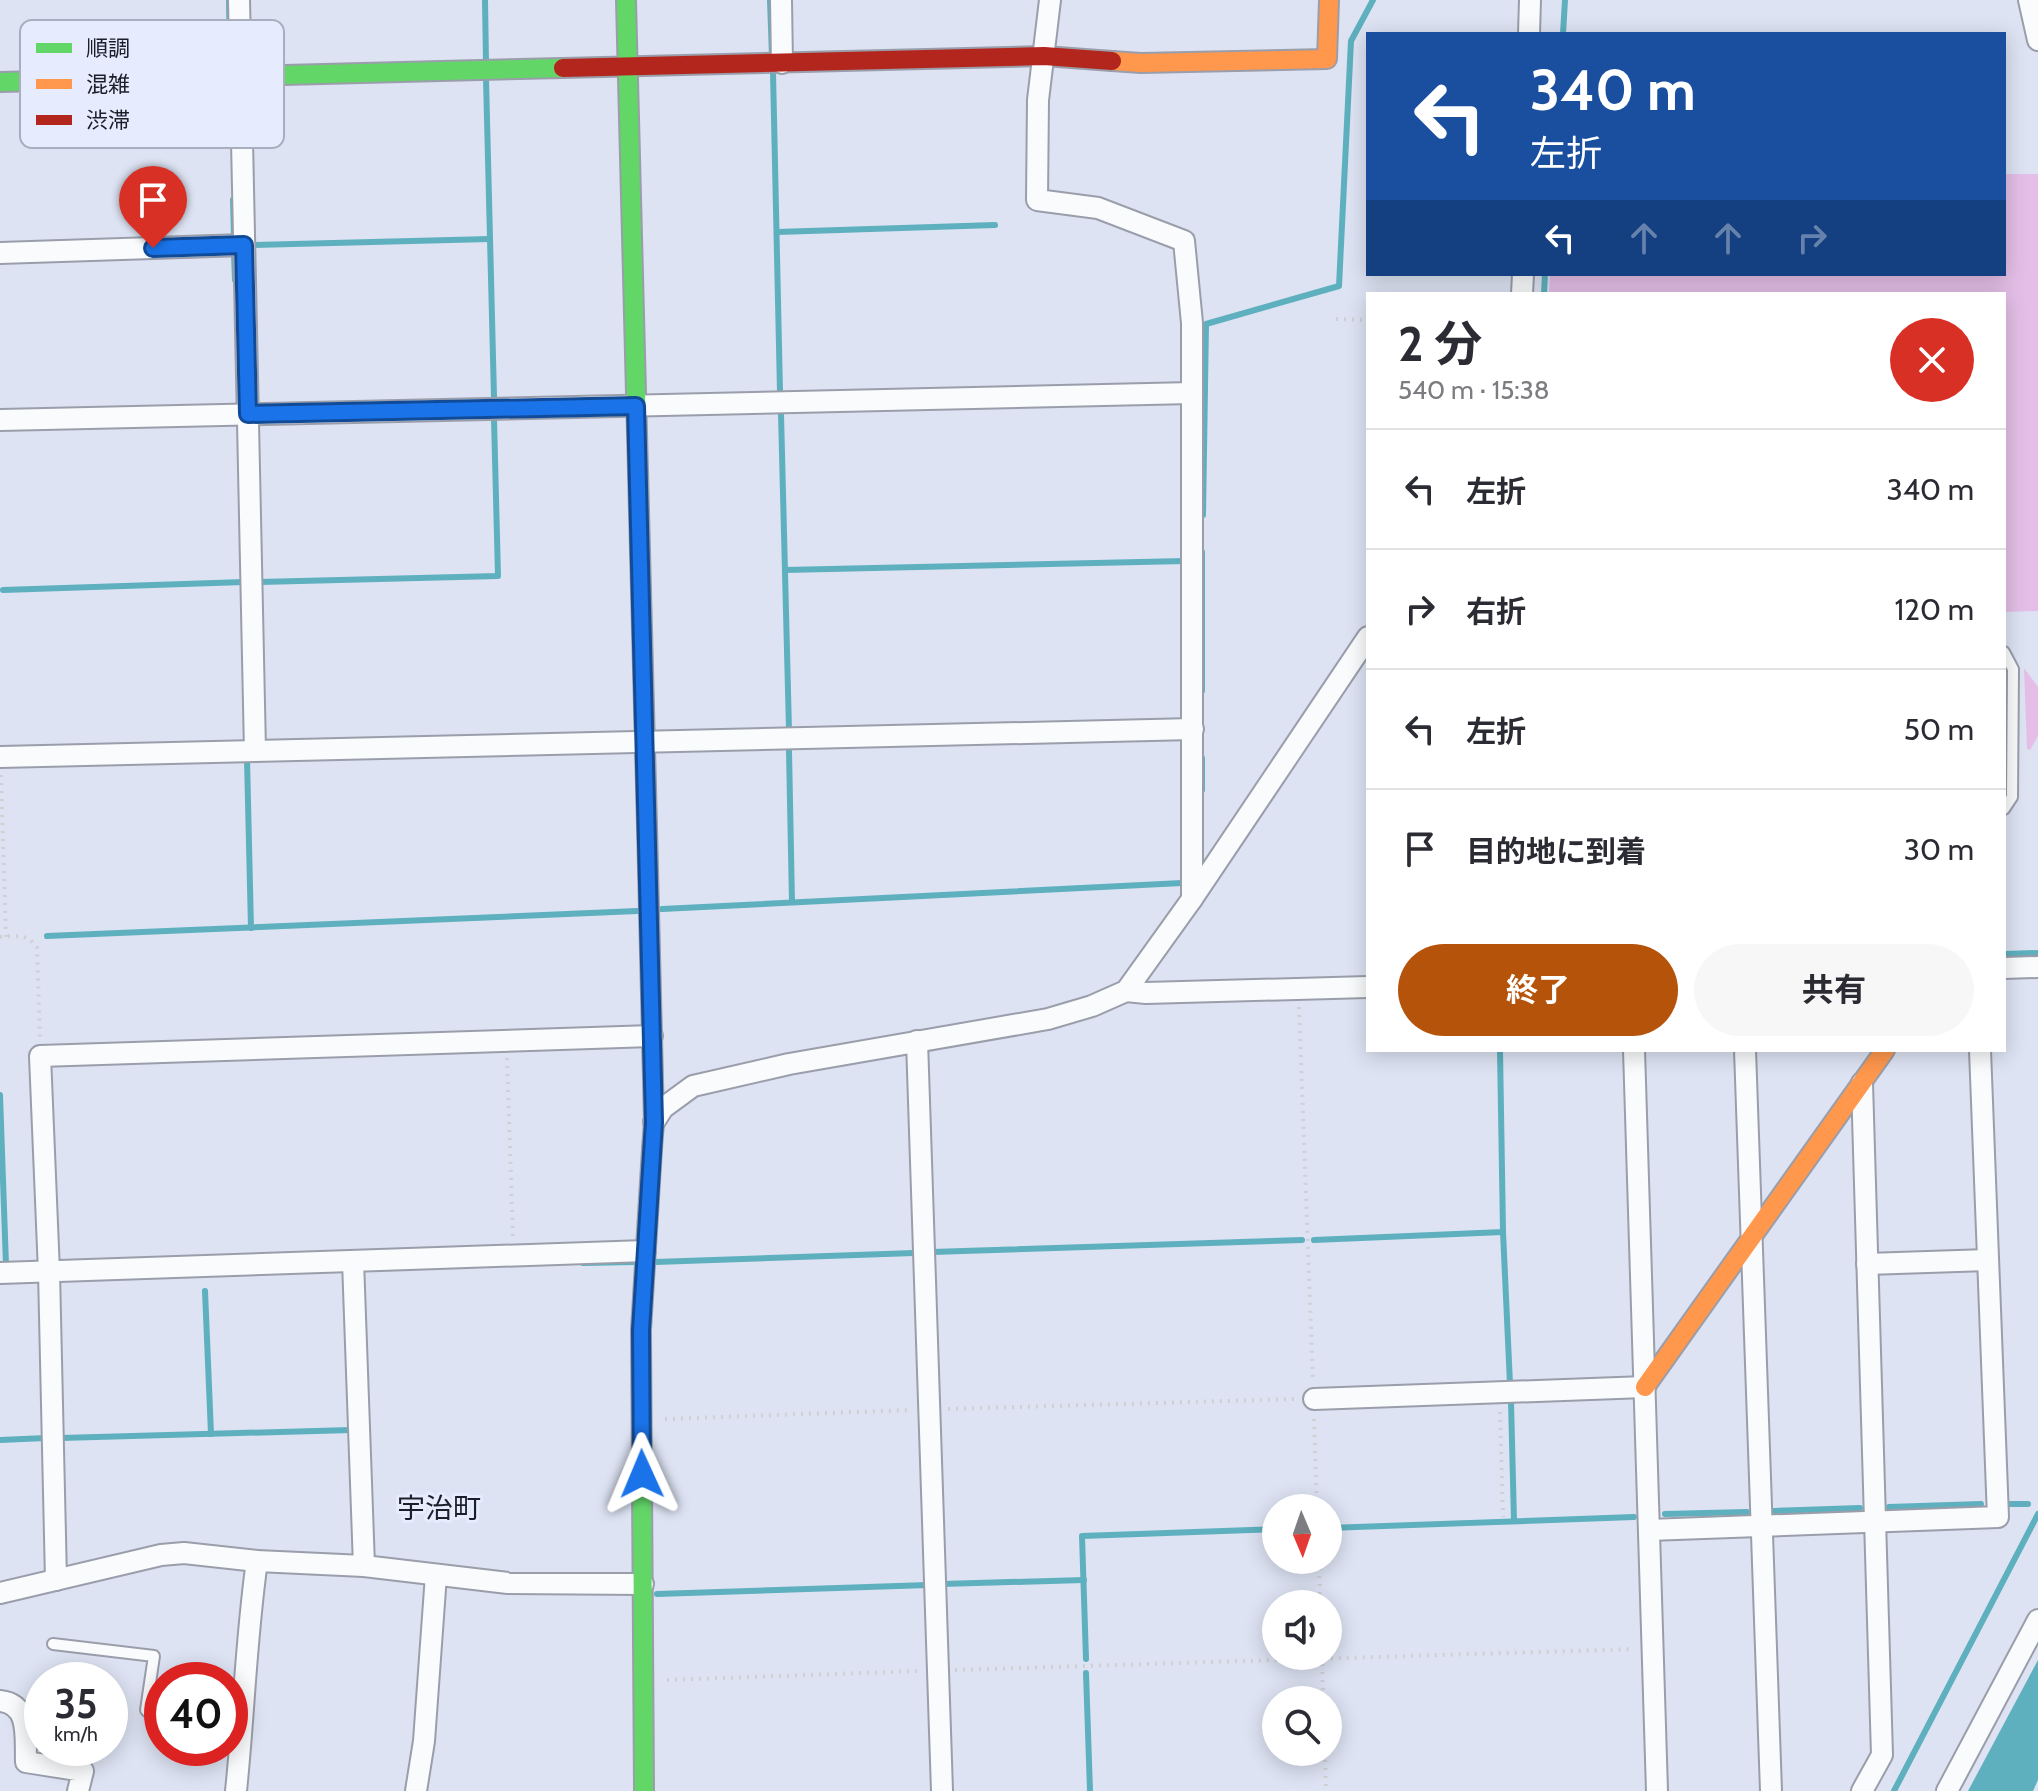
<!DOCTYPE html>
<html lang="ja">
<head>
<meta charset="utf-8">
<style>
  :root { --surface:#fff; --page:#f7f7f7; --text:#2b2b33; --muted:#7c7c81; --line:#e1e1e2; --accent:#b45309 }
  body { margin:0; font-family:Cabin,"Noto Sans JP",sans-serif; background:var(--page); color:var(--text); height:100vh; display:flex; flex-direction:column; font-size:30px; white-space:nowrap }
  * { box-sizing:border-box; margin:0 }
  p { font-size:26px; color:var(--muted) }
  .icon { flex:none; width:44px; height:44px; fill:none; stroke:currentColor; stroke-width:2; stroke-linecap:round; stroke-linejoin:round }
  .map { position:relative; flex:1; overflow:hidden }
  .drawer { position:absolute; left:1366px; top:292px; width:640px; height:760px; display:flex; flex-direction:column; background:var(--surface); border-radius:0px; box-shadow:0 4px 20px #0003 }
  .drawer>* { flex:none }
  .hud { position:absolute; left:1366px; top:32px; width:640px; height:244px; border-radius:0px; box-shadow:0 4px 20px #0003; background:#1a4fa0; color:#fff; overflow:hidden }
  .needle { width:52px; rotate:178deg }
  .tools { position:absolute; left:1262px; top:1494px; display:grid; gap:16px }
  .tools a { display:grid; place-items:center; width:80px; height:80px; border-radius:50%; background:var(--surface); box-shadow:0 4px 20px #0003; font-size:40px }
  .speed { position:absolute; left:24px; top:1662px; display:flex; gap:16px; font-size:40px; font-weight:700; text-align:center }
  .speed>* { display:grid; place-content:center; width:104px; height:104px; border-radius:50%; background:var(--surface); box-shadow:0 4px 20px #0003; line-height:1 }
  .speed small { font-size:20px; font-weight:400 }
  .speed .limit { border:12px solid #d22; background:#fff; color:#111 }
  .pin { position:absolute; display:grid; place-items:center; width:68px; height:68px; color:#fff; margin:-82px -34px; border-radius:50% 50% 50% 0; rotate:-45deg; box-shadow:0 0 8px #0007 }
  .pin .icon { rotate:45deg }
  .me { position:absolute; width:88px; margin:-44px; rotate:359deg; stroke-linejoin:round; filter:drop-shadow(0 0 6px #0008) }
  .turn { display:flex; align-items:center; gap:28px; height:168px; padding:0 32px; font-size:36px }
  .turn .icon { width:104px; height:104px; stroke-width:2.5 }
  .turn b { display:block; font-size:56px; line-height:68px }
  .lanes { display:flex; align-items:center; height:76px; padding:0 32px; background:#0003; justify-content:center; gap:40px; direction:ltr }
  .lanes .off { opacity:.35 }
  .round { display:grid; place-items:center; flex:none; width:84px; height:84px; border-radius:42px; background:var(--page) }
  .overview { display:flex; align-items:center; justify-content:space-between; height:136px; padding:0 32px }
  h1 { font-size:48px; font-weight:700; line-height:60px }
  .cta { display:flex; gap:16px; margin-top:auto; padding:16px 32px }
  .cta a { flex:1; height:92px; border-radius:48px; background:var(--accent); color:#fff; font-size:32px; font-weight:700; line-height:92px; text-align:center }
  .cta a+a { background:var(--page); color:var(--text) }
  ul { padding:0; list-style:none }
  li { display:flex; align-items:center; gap:24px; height:120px; padding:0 32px; border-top:2px solid var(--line) }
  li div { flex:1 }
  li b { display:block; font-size:30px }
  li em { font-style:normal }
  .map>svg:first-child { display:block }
  .green { fill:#e4bee7 }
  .water { fill:#5eb0be }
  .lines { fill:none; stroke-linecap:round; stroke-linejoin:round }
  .stream { stroke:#5eb0be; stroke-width:6 }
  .lane-casing { stroke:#9a9eaa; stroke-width:14 }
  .street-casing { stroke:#9a9eaa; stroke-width:24 }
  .fast-casing { stroke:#9a9eaa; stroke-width:22 }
  .slow-casing { stroke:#9a9eaa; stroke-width:22 }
  .jam-casing { stroke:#9a9eaa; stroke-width:22 }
  .path { stroke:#cfd0d4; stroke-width:4; stroke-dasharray:2 6; stroke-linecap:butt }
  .lane { stroke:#fafbfd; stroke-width:10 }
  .street { stroke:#fafbfd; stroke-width:20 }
  .fast { stroke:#63d668; stroke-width:18 }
  .slow { stroke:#ff974d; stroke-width:18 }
  .jam { stroke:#b3261e; stroke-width:18 }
  .route-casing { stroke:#114b97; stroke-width:20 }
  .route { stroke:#1a73e8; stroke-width:14 }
  .labels { text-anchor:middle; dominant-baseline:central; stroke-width:6; stroke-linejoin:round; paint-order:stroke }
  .quarter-label { font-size:28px; fill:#1b1f2a; stroke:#e6ecfe }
  .key { fill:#e6ecfe; stroke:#a9aebe; stroke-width:2 }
  .key-label { font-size:22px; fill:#1b1f2a }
</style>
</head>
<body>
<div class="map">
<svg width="2038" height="1791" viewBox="0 0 2038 1791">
  <rect width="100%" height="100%" fill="#dde3f3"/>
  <g class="green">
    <path d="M 2004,174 L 2038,174 L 2038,611 L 2004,612 L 2004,294 L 1549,294 L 1550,274 L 2004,274 Z"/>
    <path d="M 2024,668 L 2038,687 L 2038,736 L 2030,750 L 2027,749 Z"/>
  </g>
  <path class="water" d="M 2038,1660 L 2038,1780 L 2033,1791 L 1968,1791 Z"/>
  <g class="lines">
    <g class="stream">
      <path d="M 229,0 L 230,69"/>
      <path d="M 485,0 L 486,63"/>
      <path d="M 770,0 L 772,56"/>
      <path d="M 1563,34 L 1565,0"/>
      <path d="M 773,72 L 780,392"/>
      <path d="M 486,79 L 494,397"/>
      <path d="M 233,200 L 234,237"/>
      <path d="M 777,232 L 995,225"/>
      <path d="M 252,245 L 490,239"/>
      <path d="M 234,254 L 235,280"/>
      <path d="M 1544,294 L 1545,274"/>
      <path d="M 781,414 L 789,730"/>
      <path d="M 1203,515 L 1206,324 L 1339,286 L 1351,41 L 1373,0"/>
      <path d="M 785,570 L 1185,561"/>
      <path d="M 260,582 L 498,576 L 494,419"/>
      <path d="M 3,590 L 244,582"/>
      <path d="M 1202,691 L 1202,552"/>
      <path d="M 789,751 L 792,902"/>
      <path d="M 247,759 L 251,928"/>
      <path d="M 1202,790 L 1202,758"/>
      <path d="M 662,909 L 1182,883"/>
      <path d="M 47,936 L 637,911"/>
      <path d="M 2004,954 L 2038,953"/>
      <path d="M 0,1095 L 6,1265"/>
      <path d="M 1503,1232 L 1510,1384"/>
      <path d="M 1314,1240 L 1503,1232 L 1500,1050"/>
      <path d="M 932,1252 L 1302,1240"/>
      <path d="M 655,1262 L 914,1253"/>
      <path d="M 583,1263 L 634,1262"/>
      <path d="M 205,1291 L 211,1434"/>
      <path d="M 1511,1401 L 1514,1521"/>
      <path d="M 61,1438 L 351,1430"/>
      <path d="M 0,1440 L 46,1438"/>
      <path d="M 2010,1504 L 2028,1504"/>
      <path d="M 1889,1507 L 1981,1504"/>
      <path d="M 1774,1511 L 1860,1508"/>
      <path d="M 1665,1514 L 1747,1512"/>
      <path d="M 1328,1528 L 1634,1517"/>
      <path d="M 942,1584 L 1084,1580"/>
      <path d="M 657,1594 L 928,1585"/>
      <path d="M 1086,1659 L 1082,1536 L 1276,1529"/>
      <path d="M 1086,1673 L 1090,1791"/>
      <path d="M 1894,1791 L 2038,1514"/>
    </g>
    <g class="lane-casing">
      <g id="lane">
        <path d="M 2004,652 L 2013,669 L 2012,797 L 2004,809"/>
        <path d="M 53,1644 L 154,1656 L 146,1710 L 152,1716 L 162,1720"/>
      </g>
    </g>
    <g class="street-casing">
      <g id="street">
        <path d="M 239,0 L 255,751"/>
        <path d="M 781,0 L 782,63"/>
        <path d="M 1050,0 L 1038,100 L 1037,200 L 1098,208 L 1184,241 L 1192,323 L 1192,899"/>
        <path d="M 2029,0 L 2038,40"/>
        <path d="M 1529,34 L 1530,0"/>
        <path d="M 0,253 L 244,245"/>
        <path d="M 1522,294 L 1523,274"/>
        <path d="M 0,420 L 1192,393"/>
        <path d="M 0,757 L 1193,729"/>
        <path d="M 2004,968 L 2038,967"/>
        <path d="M 1126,991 L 1146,993 L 1368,987"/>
        <path d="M 917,1041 L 942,1791"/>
        <path d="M 1634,1050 L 1657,1791"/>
        <path d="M 1745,1050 L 1771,1791"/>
        <path d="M 654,1122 L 663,1108 L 693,1086 L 789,1064 L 1048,1019 L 1092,1006 L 1126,991 L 1192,899 L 1368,637"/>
        <path d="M 353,1261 L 364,1566"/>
        <path d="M 1867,1264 L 1988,1260"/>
        <path d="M 0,1273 L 645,1251"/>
        <path d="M 1314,1399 L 1645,1387"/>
        <path d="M 1649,1530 L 1998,1517 L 1980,1050"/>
        <path d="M 56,1580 L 49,1272 L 40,1056 L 652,1036"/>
        <path d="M 0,1593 L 161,1555 L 184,1553 L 257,1561 L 364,1566 L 508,1583 L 643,1584"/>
        <path d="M 0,1701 C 31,1704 25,1739 26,1762 L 83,1771 L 78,1791"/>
        <path d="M 236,1791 C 244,1714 246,1637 257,1561"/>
        <path d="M 416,1791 L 424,1741 L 436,1575"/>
        <path d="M 1862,1791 L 1882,1755 L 1862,1083"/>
        <path d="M 1947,1791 L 2038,1620"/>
      </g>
    </g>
    <g class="fast-casing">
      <g id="fast">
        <path d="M 626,0 L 647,826"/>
        <path d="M 0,82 L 563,68"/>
        <path d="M 644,1791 L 641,1330 L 652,1149"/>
      </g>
    </g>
    <g class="slow-casing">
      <g id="slow">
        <path d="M 1112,61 L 1141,63 L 1327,59 L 1329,0"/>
        <path d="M 647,826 L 654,1122 L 652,1149"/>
        <path d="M 1645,1387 L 1885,1050"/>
      </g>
    </g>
    <g class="jam-casing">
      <path id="jam" d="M 563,68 L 1044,56 L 1112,61"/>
    </g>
    <g class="path">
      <path d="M 1336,319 L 1368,320"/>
      <path d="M 1,775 L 6,937"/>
      <path d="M 0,937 C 14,936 29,933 37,948 L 40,1038"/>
      <path d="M 1299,1007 L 1313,1382"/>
      <path d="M 507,1058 L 513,1237"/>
      <path d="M 948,1409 L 1295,1399"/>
      <path d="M 1500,1412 L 1503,1517"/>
      <path d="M 665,1419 L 912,1410"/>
      <path d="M 1314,1419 L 1317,1508"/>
      <path d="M 1319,1560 L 1320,1604"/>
      <path d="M 1322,1656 L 1323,1700"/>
      <path d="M 955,1670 L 1634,1649"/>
      <path d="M 667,1680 L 918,1671"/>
      <path d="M 1325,1752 L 1326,1791"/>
    </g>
    <use href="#lane" class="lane"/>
    <use href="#street" class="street"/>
    <use href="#fast" class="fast"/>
    <use href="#slow" class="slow"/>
    <use href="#jam" class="jam"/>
  </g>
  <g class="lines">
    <g class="route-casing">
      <path id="route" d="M 153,248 L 244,245 L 248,414 L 636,406 L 654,1122 L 641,1330 L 642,1474"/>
    </g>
    <use href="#route" class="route"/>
  </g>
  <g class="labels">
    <g class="quarter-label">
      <text x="439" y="1508">宇治町</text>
    </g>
  </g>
  <rect x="20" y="20" width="264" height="128" rx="12" class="key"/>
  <rect x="36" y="43" width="36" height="10" fill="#63d668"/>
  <rect x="36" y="79" width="36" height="10" fill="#ff974d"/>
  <rect x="36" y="115" width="36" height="10" fill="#b3261e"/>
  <g class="key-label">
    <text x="86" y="56">順調</text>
    <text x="86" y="92">混雑</text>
    <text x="86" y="128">渋滞</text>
  </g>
</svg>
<div class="tools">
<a><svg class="needle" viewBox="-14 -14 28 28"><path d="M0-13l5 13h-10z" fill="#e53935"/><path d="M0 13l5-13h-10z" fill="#7c7c81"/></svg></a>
<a><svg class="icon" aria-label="sound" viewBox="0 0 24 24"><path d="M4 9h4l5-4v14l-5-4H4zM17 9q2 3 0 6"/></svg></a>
<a><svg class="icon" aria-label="search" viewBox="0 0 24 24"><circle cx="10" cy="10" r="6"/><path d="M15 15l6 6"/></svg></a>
</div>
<div class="speed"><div>35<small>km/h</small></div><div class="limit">40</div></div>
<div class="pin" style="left:153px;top:248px;background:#d93025"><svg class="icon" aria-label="arrive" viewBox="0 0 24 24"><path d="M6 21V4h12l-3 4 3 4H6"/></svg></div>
<svg class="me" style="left:642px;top:1474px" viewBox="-20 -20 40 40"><path d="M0-17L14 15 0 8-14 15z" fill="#1a73e8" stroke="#fff" stroke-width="4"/></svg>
<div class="hud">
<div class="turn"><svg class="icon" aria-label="left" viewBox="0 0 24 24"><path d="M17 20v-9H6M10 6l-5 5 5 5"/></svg><div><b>340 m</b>左折</div></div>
<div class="lanes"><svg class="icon" aria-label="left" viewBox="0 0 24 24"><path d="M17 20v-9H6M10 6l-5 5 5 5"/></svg><svg class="icon off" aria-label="ahead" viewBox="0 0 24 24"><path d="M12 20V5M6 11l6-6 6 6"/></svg><svg class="icon off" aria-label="ahead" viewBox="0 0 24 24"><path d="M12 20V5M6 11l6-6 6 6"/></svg><svg class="icon off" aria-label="right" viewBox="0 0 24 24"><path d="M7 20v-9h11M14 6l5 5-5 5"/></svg></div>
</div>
<section class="drawer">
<div class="overview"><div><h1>2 分</h1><p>540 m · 15:38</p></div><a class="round" style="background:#d93025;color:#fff"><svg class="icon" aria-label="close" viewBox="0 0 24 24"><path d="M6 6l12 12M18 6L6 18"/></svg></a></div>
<ul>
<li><svg class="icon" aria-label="left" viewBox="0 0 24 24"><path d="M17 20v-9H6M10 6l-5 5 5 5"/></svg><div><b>左折</b></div><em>340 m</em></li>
<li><svg class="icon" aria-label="right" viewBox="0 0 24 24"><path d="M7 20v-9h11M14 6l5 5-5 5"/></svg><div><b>右折</b></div><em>120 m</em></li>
<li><svg class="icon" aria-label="left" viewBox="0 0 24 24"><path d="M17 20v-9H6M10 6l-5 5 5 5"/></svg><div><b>左折</b></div><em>50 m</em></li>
<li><svg class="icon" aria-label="arrive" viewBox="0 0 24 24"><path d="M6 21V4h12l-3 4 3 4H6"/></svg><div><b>目的地に到着</b></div><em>30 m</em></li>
</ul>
<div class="cta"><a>終了</a><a>共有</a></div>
</section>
</div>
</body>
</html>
